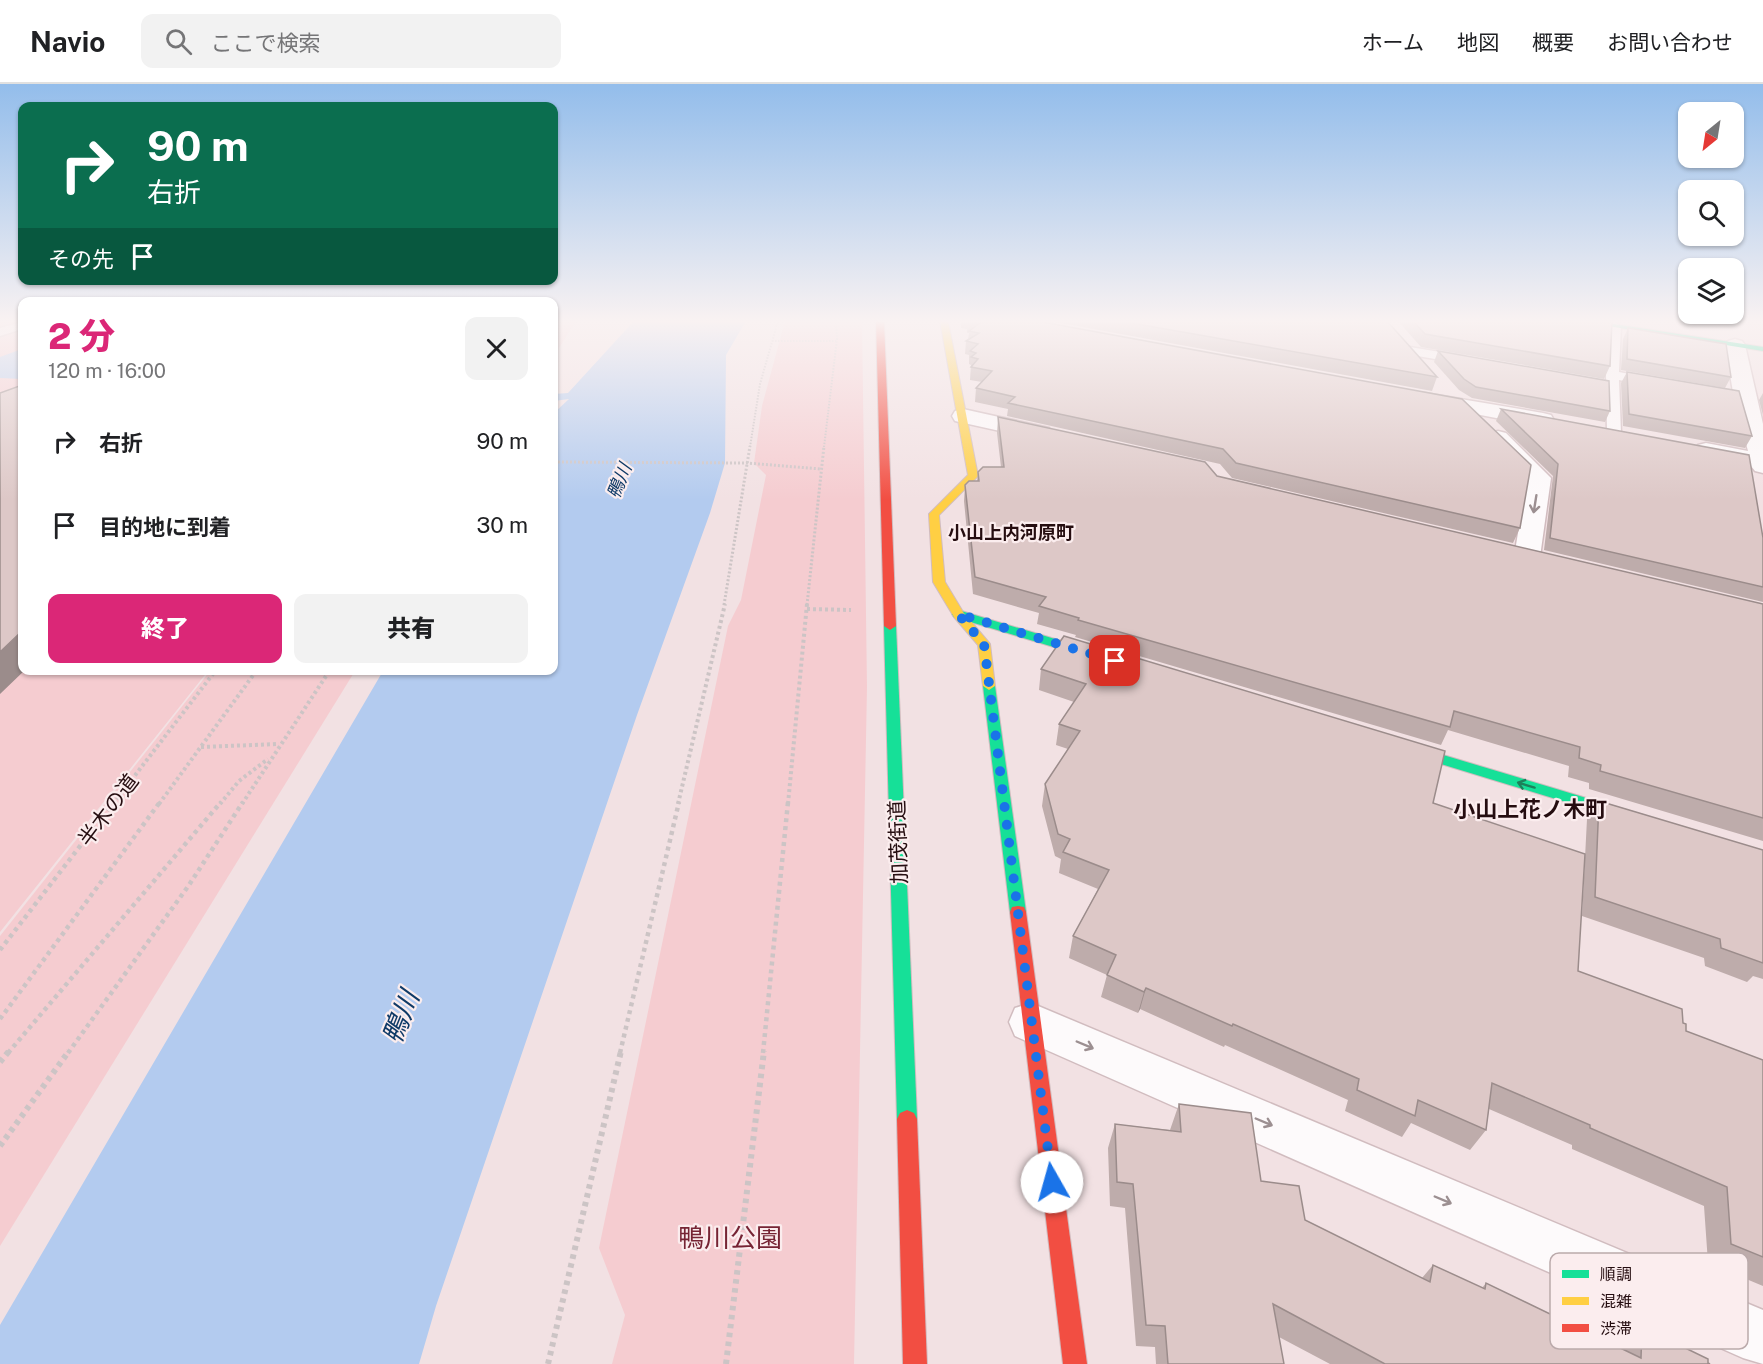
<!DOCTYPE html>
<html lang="ja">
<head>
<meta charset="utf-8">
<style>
  :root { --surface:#fff; --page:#f2f2f2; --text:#202124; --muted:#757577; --line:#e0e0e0; --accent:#db2777 }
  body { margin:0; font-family:"Public Sans","Noto Sans JP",sans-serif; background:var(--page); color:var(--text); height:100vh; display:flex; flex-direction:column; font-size:22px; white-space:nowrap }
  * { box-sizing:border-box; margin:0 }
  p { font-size:20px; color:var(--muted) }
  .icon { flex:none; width:33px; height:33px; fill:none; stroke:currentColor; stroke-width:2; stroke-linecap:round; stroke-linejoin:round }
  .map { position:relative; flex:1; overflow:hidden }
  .drawer { position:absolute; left:18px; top:213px; width:540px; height:378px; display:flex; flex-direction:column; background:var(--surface); border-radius:12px; box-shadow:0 2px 4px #0004 }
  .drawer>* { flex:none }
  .top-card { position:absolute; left:18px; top:18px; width:540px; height:183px; border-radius:12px; box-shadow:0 2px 4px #0004; background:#0b6e4f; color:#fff; overflow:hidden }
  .needle { width:39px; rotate:210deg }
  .tools { position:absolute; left:1678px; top:18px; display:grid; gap:12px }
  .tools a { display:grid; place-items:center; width:66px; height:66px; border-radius:12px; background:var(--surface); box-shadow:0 2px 4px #0004; font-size:30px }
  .pin { position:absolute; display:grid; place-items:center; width:51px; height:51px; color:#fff; margin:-26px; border-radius:12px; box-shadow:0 3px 9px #0006 }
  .me { position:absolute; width:66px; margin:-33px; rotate:353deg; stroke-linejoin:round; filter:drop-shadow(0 0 4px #0008) }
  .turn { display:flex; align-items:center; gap:21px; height:126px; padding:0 30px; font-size:27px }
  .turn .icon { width:78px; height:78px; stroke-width:2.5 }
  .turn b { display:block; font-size:42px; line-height:51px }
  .then { display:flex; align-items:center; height:57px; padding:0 30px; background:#0003; gap:12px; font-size:22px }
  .round { display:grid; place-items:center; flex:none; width:63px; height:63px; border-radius:12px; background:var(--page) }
  .headline { display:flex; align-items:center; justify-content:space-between; height:102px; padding:0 30px }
  h1 { font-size:36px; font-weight:800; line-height:45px; color:var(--accent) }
  .button { display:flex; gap:12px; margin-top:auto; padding:12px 30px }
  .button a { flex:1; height:69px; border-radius:12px; background:var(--accent); color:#fff; font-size:24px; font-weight:800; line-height:69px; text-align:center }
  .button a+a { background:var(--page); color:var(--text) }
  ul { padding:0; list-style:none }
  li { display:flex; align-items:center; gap:18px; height:84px; padding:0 30px }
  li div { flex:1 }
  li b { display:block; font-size:22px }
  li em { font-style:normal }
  header { display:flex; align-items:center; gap:36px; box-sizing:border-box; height:84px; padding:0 30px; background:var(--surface); border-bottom:2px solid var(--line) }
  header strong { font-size:28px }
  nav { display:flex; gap:33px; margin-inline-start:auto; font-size:21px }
  .search { width:420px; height:54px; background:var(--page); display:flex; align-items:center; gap:15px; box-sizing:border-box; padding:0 21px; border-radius:12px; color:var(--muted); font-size:22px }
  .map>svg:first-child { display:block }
  .green { fill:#f5ccd0 }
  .water { fill:#b3cbef }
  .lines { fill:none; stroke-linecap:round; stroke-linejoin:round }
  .lane-casing { stroke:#d1bcbf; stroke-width:3 }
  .street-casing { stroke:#d1bcbf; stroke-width:3 }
  .fast-casing { stroke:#d1bcbf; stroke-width:2 }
  .slow-casing { stroke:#d1bcbf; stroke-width:2 }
  .jam-casing { stroke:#d1bcbf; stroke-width:2 }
  .path-far4 { stroke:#ccc4c5; stroke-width:2; stroke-dasharray:1.5 1.5; stroke-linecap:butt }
  .path-far3 { stroke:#ccc4c5; stroke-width:3; stroke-dasharray:2 2; stroke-linecap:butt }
  .path-far2 { stroke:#ccc4c5; stroke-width:4; stroke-dasharray:3 3; stroke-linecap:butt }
  .path-far1 { stroke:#ccc4c5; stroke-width:4.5; stroke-dasharray:4 4; stroke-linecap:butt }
  .path { stroke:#ccc4c5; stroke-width:6; stroke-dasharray:4.5 4.5; stroke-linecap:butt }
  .lane { fill:#fdfafb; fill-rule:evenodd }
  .street { fill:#fdfafb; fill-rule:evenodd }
  .fast { fill:#16e098; fill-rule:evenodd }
  .slow { fill:#ffcf43; fill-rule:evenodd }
  .jam { fill:#f24e42; fill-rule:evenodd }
  .wall { fill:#beacab }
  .shaded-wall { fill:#9b8c8b }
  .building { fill:#ddc8c7; stroke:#9b8c8b; stroke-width:1.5 }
  .oneway { stroke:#9c8f91 }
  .oneway2 { stroke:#1d815b }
  .route { stroke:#1a73e8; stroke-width:10; stroke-dasharray:0 18 }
  .labels { text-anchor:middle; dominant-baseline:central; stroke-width:4.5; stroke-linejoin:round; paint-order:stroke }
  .far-water-label { font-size:18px; font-style:italic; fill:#0f3a67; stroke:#fbedee }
  .far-neighbourhood-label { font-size:18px; font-weight:bold; fill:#250d10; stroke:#fbedee }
  .street-label { font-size:21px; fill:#250d10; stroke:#fbedee }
  .neighbourhood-label { font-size:22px; font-weight:bold; fill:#250d10; stroke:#fbedee }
  .near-park-label { font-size:26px; fill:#762434; stroke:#fbedee }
  .near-water-label { font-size:27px; font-style:italic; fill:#0f3a67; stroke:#fbedee }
  .key { fill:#fbedee; stroke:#bbaaab; stroke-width:1.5 }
  .key-label { font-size:16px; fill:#250d10 }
</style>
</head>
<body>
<header>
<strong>Navio</strong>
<div class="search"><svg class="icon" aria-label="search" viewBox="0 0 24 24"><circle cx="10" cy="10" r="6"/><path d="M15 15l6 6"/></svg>ここで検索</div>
<nav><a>ホーム</a><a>地図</a><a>概要</a><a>お問い合わせ</a></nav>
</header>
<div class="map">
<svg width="1763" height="1280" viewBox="0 0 1763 1280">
  <rect width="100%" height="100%" fill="#f2e1e3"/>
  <g class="green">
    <path d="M 0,237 L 22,237 L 22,586 L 208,587 L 0,848 Z"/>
    <path d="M 554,237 L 576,237 L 554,272 Z"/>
    <path d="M 785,237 L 862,237 L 867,603 L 854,1280 L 612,1280 L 625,1231 L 599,1164 L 728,542 L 741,516 L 766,391 L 754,379 L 762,322 Z"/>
    <path d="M 210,587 L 355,587 L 0,1162 L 0,852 Z"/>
  </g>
  <g class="water">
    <path d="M 634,237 L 746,237 L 726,271 L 725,379 L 710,429 L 637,631 L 436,1222 L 419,1280 L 0,1280 L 0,1241 L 383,587 L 554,586 L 554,329 L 569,315 L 554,317 L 554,310 L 568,309 Z"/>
    <path d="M 22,265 L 22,295 L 0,294 L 0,273 Z"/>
  </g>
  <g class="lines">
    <g class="lane-casing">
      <g id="lane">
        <path d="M 22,238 L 22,245 L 0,252 L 0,244 Z"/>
        <path d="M 1615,238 L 1621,242 L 1619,288 L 1655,295 L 1656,298 L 1650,302 L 1619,296 L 1621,349 L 1614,353 L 1607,349 L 1606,291 L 1609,242 Z"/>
        <path d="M 1410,263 L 1464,272 L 1470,276 L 1464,280 L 1406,270 L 1404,267 Z"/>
      </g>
    </g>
    <g class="street-casing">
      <g id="street">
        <path d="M 1735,255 L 1742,257 L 1745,261 L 1763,340 L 1763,389 L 1755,387 L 1751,382 L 1698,371 L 1695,366 L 1698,361 L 1706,359 L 1748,367 L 1734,314 L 1725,261 L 1728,257 Z"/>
        <path d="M 1425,309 L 1543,329 L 1551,331 L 1554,336 L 1551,341 L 1543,343 L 1418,319 L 1414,315 L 1418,311 Z"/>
        <path d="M 963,325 L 1049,344 L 1052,349 L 1049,354 L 1041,356 L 955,337 L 952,332 L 955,327 Z"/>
        <path d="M 1498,347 L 1506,349 L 1551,394 L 1540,473 L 1536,479 L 1527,481 L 1518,479 L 1514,473 L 1527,395 L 1487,354 L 1490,349 Z"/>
        <path d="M 1031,919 L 1763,1226 L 1763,1280 L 1743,1274 L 1015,952 L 1009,938 L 1015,924 Z"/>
      </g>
    </g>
    <g class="fast-casing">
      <g id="fast">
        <path d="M 1577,237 L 1594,237 L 1763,263 L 1763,267 Z"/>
        <path d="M 958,526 L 1105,570 L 1107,573 L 1105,576 L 1097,576 L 954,533 L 952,530 Z"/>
        <path d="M 890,538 L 896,542 L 917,1035 L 914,1041 L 907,1044 L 900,1041 L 897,1035 L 884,542 Z"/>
        <path d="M 989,598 L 995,602 L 1026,828 L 1024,833 L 1018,834 L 1012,833 L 1010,828 L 983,602 Z"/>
        <path d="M 1400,658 L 1643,731 L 1645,735 L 1643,739 L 1638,740 L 1395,666 L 1393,663 L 1395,660 Z"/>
      </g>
    </g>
    <g class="slow-casing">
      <path id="slow" d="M 940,237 L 948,237 L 978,392 L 939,431 L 945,498 L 963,528 L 990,560 L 995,602 L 989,606 L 983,602 L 978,561 L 954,533 L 933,498 L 929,430 L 968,391 Z"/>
    </g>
    <g class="jam-casing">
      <g id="jam">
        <path d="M 876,237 L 884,237 L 896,542 L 890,546 L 884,542 Z"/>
        <path d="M 1018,822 L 1024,823 L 1026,828 L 1087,1280 L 1063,1280 L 1010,828 L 1012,823 Z"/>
        <path d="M 907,1026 L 914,1029 L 917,1035 L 927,1280 L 903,1280 L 897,1035 L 900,1029 Z"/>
      </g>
    </g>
    <g class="path-far4">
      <path d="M 772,257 L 836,257"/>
      <path d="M 750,363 L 760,300 L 778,237"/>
      <path d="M 824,363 L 837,255 L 836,237"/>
    </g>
    <g class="path-far3">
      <path d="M 554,378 L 747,379 L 821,385"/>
      <path d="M 724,521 L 750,362"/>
      <path d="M 807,521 L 824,362"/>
    </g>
    <g class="path-far2">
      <path d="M 807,525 L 851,526"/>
      <path d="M 201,663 L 279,660"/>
      <path d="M 113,720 L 216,586"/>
      <path d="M 159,720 L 257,586"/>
      <path d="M 220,720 L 239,697 L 268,675"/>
      <path d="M 242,720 L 330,586"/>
      <path d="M 678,720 L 725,520"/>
      <path d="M 788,720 L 807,520"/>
    </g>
    <g class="path-far1">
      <path d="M 0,866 L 114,718"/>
      <path d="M 0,935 L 160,718"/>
      <path d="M 8,969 L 221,718"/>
      <path d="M 68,969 L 189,801 L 243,718"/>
      <path d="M 620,969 L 679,718"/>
      <path d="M 763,969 L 788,718"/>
    </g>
    <g class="path">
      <path d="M 0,978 L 9,967"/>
      <path d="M 0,1062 L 69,967"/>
      <path d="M 548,1280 L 621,967"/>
      <path d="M 726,1280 L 764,967"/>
    </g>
    <use href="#lane" class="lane"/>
    <use href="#street" class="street"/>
    <use href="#fast" class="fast"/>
    <use href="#slow" class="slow"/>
    <use href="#jam" class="jam"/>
  </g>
  <g class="wall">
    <path d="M 961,237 L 1037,237 L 1520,444 L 1513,459 L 1232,394 L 1220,380 L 1007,332 L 1008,325 L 975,318 L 976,304 L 982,298 L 970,296 L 971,281 L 969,280 L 969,271 L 965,270 L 966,257 L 968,256 L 969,249 L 967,249 L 967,245 L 961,244 Z"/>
    <path d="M 1050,237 L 1387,237 L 1437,293 L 1432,307 Z"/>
    <path d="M 1398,237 L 1612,237 L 1610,282 L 1604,295 L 1421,263 Z"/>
    <path d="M 1628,244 L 1731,293 L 1725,304 L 1621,286 L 1623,255 Z"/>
    <path d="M 1438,267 L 1610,327 L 1605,338 L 1472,314 L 1459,306 L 1434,278 Z"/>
    <path d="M 1627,288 L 1752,352 L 1745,364 L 1623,342 L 1621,299 Z"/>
    <path d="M 1763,309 L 1763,331 L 1759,316 Z"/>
    <path d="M 1501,325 L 1760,440 L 1763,454 L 1763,518 L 1544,466 L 1553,392 L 1496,337 Z"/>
    <path d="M 998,333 L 1217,392 L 1763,520 L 1763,757 L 1589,705 L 1589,699 L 1568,693 L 1569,682 L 1448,646 L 1441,661 L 1075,553 L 1076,551 L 1037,540 L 1039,529 L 973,510 L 964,417 L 965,401 L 977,397 L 978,388 L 1001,383 L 997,349 Z"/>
    <path d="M 1064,552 L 1433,719 L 1578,887 L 1683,939 L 1686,947 L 1763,976 L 1763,1202 L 1708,1179 L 1704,1122 L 1572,1065 L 1572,1061 L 1489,1025 L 1486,1046 L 1470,1066 L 1411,1039 L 1402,1053 L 1345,1027 L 1348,1016 L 1225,961 L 1224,963 L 1140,925 L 1138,929 L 1101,913 L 1107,891 L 1069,874 L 1073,852 L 1098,805 L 1059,789 L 1061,775 L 1055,772 L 1042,722 L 1045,700 L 1068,665 L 1056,661 L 1059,640 L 1074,618 L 1039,606 L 1041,585 Z"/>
    <path d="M 1599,717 L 1763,766 L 1763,895 L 1753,892 L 1747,898 L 1705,882 L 1704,874 L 1582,832 L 1587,735 Z"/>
    <path d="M 1179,1020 L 1261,1097 L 1305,1136 L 1422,1194 L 1433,1181 L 1482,1204 L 1486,1199 L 1617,1262 L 1642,1243 L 1710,1280 L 1330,1280 L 1279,1253 L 1284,1280 L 1156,1280 L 1155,1263 L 1136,1262 L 1125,1124 L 1110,1122 L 1108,1064 L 1115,1040 L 1170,1046 Z"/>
  </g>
  <g class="shaded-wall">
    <path d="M 22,547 L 22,586 L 25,586 L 0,610 L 0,568 Z"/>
    <path d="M 1146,904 L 1140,925 L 1138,929 L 1144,908 Z"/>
  </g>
  <g class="building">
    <path d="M 969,237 L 1037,237 L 1462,315 L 1531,381 L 1520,444 L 1236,379 L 1223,365 L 1008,319 L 1015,313 L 976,304 L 992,287 L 971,283 L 978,275 L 971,273 L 976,269 L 970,267 L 978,260 L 966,257 L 979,249 L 969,247 L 980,239 Z"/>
    <path d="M 1120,237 L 1387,237 L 1437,293 Z"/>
    <path d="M 1413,237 L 1612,237 L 1610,282 L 1425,250 Z"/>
    <path d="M 1628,244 L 1726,260 L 1731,293 L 1627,275 Z"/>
    <path d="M 1438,267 L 1609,297 L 1610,327 L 1476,303 L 1464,295 Z"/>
    <path d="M 1627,288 L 1739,307 L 1752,352 L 1629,330 Z"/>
    <path d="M 22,301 L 22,547 L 0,568 L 0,309 Z"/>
    <path d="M 1501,325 L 1749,371 L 1763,454 L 1763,503 L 1550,454 L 1558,380 Z"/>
    <path d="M 998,333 L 1205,378 L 1217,392 L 1763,520 L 1763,734 L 1600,687 L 1601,681 L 1579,674 L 1580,663 L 1454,627 L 1450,643 L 1078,536 L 1079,534 L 1039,522 L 1046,513 L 975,493 L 965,401 L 969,397 L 979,397 L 978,388 L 983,383 L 1004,383 Z"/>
    <path d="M 1064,552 L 1445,667 L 1433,719 L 1585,770 L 1578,887 L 1682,925 L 1683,939 L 1686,940 L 1686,947 L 1763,976 L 1763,1173 L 1731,1160 L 1727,1103 L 1590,1044 L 1590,1041 L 1492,999 L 1486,1046 L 1418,1016 L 1415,1032 L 1357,1006 L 1359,995 L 1233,940 L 1232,942 L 1146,904 L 1144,908 L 1107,891 L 1116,871 L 1073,852 L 1109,786 L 1063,768 L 1070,755 L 1058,750 L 1045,700 L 1080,647 L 1059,640 L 1086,600 L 1041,585 Z"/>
    <path d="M 1599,717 L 1763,766 L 1763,879 L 1721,864 L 1720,855 L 1595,813 Z"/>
    <path d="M 1179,1020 L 1251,1029 L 1261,1097 L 1299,1102 L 1305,1136 L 1430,1198 L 1433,1181 L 1485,1205 L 1486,1199 L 1641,1274 L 1642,1243 L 1708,1275 L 1708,1279 L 1710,1280 L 1385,1280 L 1273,1220 L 1284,1280 L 1168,1280 L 1165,1242 L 1146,1241 L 1133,1100 L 1117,1098 L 1115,1040 L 1181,1048 Z"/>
  </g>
  <defs><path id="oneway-shaft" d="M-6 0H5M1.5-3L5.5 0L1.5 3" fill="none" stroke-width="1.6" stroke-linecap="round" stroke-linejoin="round" transform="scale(1.5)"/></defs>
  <g class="oneway">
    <use href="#oneway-shaft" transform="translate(1535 420) rotate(99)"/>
    <use href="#oneway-shaft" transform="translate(1085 961) rotate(23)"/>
    <use href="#oneway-shaft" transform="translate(1264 1038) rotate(23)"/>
    <use href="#oneway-shaft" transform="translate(1443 1116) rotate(23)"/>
  </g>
  <use class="oneway2" href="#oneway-shaft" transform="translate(1526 701) rotate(-163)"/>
  <linearGradient id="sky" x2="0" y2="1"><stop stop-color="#93bdeb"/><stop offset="0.57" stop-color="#f9f2f2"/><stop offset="1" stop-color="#f9f2f2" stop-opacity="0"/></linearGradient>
  <rect width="1763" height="416" fill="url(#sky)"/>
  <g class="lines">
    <path class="route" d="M 1052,1098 L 984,560 L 958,530 L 1115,577"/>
  </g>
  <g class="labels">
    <g class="far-water-label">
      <text transform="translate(619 397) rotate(-68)">鴨川</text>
    </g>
    <g class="far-neighbourhood-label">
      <text x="1011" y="448">小山上内河原町</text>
    </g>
    <g class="street-label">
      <text transform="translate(108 726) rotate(-53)">半木の道</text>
      <text transform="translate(898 758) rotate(-92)">加茂街道</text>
    </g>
    <g class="neighbourhood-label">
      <text x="1530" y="725">小山上花ノ木町</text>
    </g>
    <g class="near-park-label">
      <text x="730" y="1153">鴨川公園</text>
    </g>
    <g class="near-water-label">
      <text transform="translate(400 933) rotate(-68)">鴨川</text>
    </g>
  </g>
  <rect x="1550" y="1169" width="198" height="96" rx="9" class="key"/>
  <rect x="1562" y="1186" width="27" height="8" fill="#16e098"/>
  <rect x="1562" y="1213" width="27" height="8" fill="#ffcf43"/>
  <rect x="1562" y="1240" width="27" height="8" fill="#f24e42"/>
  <g class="key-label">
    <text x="1600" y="1196">順調</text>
    <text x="1600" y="1223">混雑</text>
    <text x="1600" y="1250">渋滞</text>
  </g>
</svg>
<div class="tools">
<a><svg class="needle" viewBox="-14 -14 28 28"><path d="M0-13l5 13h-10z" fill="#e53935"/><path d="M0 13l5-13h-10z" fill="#757577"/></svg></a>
<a><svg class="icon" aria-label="search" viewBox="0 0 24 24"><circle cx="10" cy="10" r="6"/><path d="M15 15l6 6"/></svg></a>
<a><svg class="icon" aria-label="layers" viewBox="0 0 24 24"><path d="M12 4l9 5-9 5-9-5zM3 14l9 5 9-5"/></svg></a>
</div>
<div class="pin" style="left:1115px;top:577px;background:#d93025"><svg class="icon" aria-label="arrive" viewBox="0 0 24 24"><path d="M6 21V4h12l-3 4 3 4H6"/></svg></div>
<svg class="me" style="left:1052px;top:1098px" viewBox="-20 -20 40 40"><circle r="19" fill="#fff"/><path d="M0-13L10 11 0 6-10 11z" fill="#1a73e8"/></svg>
<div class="top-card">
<div class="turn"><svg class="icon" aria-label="right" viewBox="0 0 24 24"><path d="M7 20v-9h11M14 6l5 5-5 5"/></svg><div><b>90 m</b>右折</div></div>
<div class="then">その先<svg class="icon" aria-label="arrive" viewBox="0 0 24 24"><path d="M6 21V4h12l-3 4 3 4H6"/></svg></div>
</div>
<section class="drawer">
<div class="headline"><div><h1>2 分</h1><p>120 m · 16:00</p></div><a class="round"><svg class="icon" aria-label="close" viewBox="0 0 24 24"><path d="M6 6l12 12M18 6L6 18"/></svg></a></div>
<ul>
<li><svg class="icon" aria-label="right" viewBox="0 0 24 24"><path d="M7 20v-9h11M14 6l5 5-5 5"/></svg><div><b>右折</b></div><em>90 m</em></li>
<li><svg class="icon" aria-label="arrive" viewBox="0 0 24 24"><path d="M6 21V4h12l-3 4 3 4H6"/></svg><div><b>目的地に到着</b></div><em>30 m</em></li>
</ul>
<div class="button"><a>終了</a><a>共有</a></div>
</section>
</div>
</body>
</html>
